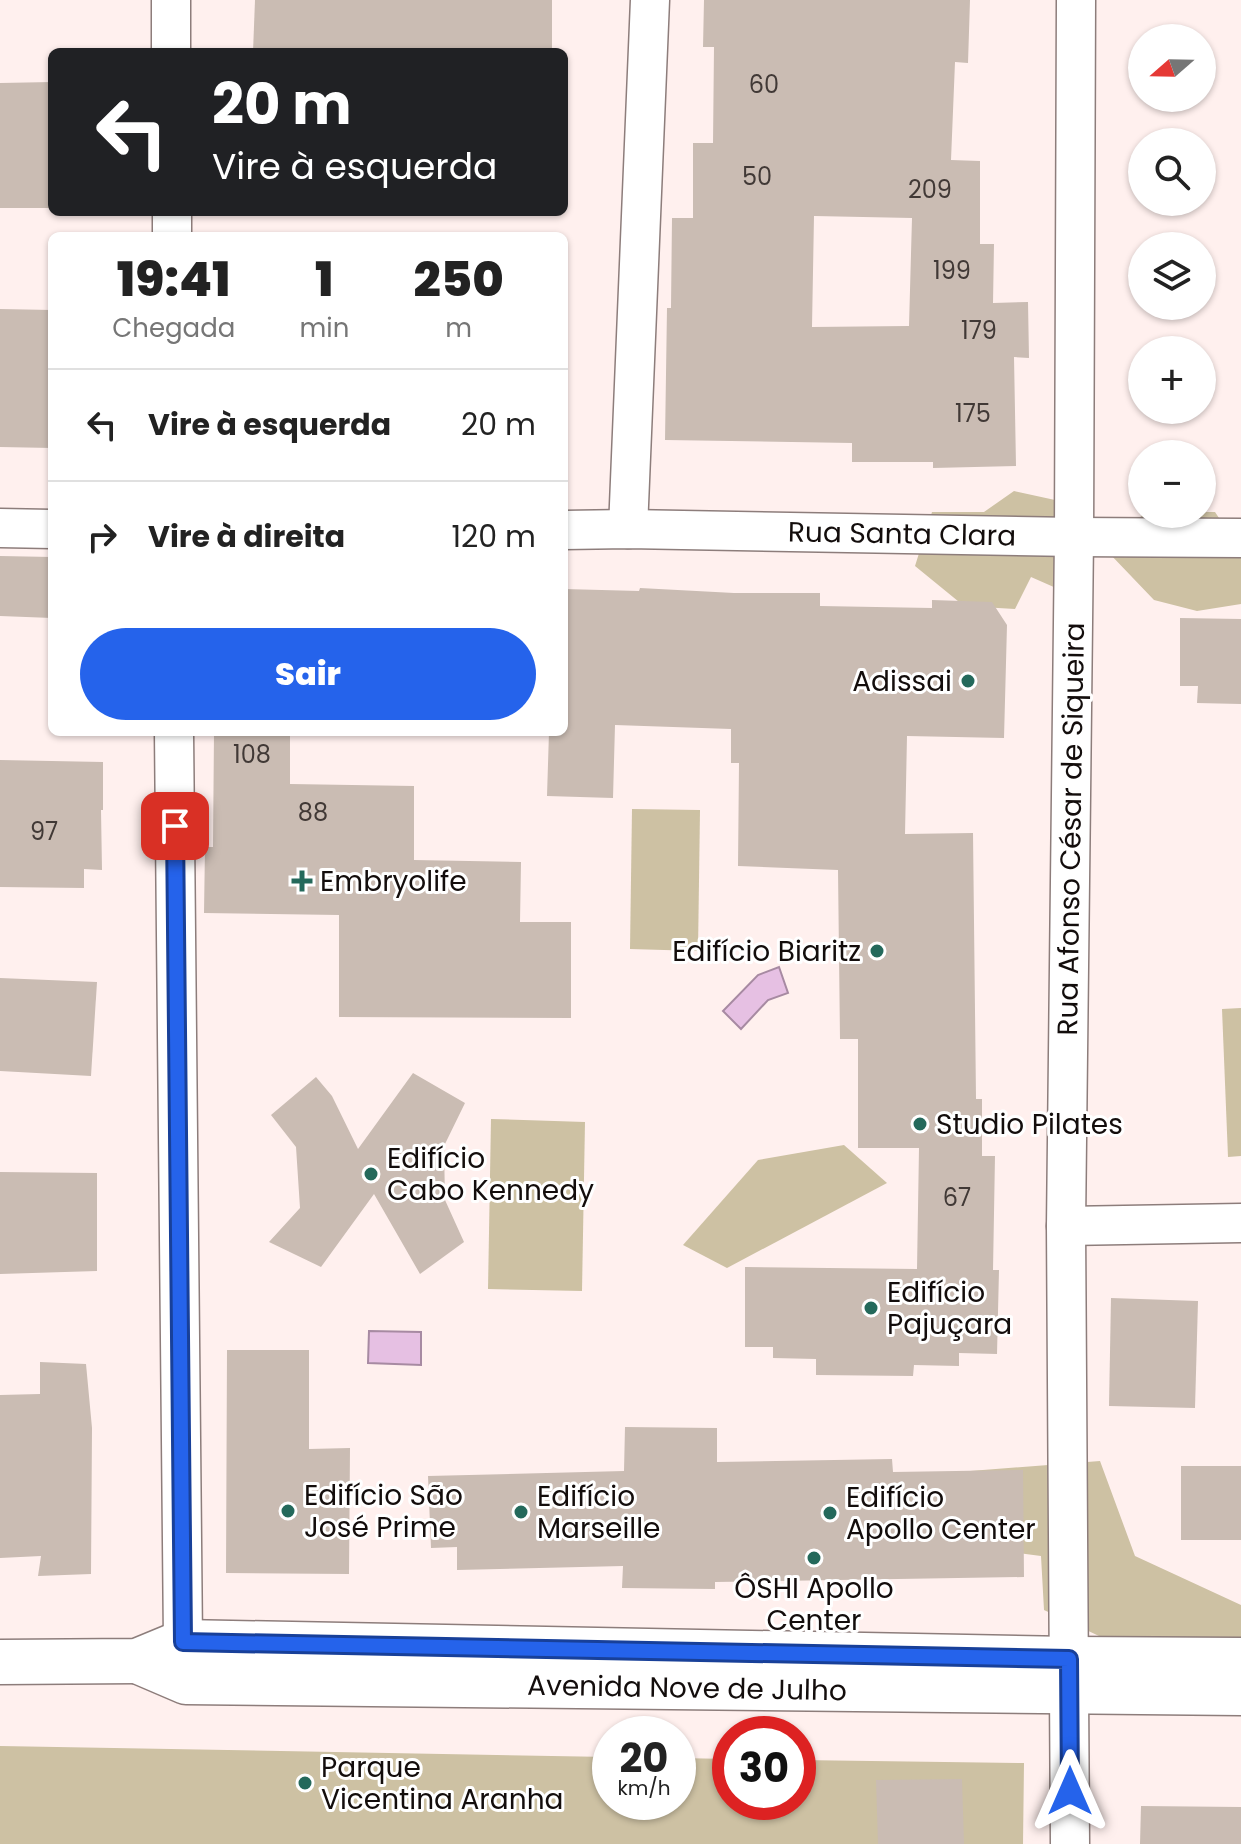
<!DOCTYPE html>
<html lang="pt">
<head>
<meta charset="utf-8">
<style>
  :root { --surface:#fff; --page:#f2f2f2; --text:#222; --muted:#767676; --line:#e0e0e0; --accent:#2563eb }
  body { margin:0; font-family:Poppins,sans-serif; background:var(--page); color:var(--text); height:100vh; display:flex; flex-direction:column; font-size:30px; white-space:nowrap }
  * { box-sizing:border-box; margin:0 }
  p { font-size:26px; color:var(--muted) }
  .icon { flex:none; width:44px; height:44px; fill:none; stroke:currentColor; stroke-width:2; stroke-linecap:round; stroke-linejoin:round }
  .map { position:relative; flex:1; overflow:hidden }
  .drawer { position:absolute; left:48px; top:232px; width:520px; height:504px; display:flex; flex-direction:column; background:var(--surface); border-radius:12px; box-shadow:0 2px 6px #0004 }
  .drawer>* { flex:none }
  .hud { position:absolute; left:48px; top:48px; width:520px; height:168px; border-radius:12px; box-shadow:0 2px 6px #0004; background:#202124; color:#fff; overflow:hidden }
  .needle { width:52px; rotate:250deg }
  .buttons { position:absolute; left:1128px; top:24px; display:grid; gap:16px }
  .buttons a { display:grid; place-items:center; width:88px; height:88px; border-radius:50%; background:var(--surface); box-shadow:0 2px 6px #0004; font-size:40px }
  .speed { position:absolute; left:592px; top:1716px; display:flex; gap:16px; font-size:40px; font-weight:700; text-align:center }
  .speed>* { display:grid; place-content:center; width:104px; height:104px; border-radius:50%; background:var(--surface); box-shadow:0 2px 6px #0004; line-height:1 }
  .speed small { font-size:20px; font-weight:400 }
  .speed .limit { border:12px solid #d22; background:#fff; color:#111 }
  .pin { position:absolute; display:grid; place-items:center; width:68px; height:68px; color:#fff; margin:-34px; border-radius:16px; box-shadow:0 4px 12px #0006 }
  .me { position:absolute; width:88px; margin:-44px; rotate:0deg; stroke-linejoin:round; filter:drop-shadow(0 0 6px #0008) }
  .turn { display:flex; align-items:center; gap:28px; height:168px; padding:0 32px; font-size:36px }
  .turn .icon { width:104px; height:104px; stroke-width:2.5 }
  .turn b { display:block; font-size:56px; line-height:68px }
  .eta { display:flex; justify-content:space-evenly; align-items:center; height:136px; text-align:center }
  .eta b { font-size:48px; font-weight:800; line-height:56px }
  .primary-button { display:flex; gap:16px; margin-top:auto; padding:16px 32px }
  .primary-button a { flex:1; height:92px; border-radius:48px; background:var(--accent); color:#fff; font-size:32px; font-weight:800; line-height:92px; text-align:center }
  ul { padding:0; list-style:none }
  li { display:flex; align-items:center; gap:24px; height:112px; padding:0 32px; border-top:2px solid var(--line) }
  li div { flex:1 }
  li b { display:block; font-size:30px }
  li em { font-style:normal }
  .map>svg:first-child { display:block }
  .green { fill:#cdc1a3 }
  .water { fill:#e6c0e3; stroke:#a78aa2; stroke-width:2 }
  .building { fill:#cabcb3; fill-rule:evenodd }
  .lines { fill:none; stroke-linecap:round; stroke-linejoin:round }
  .street-casing { stroke:#8d7d7b; stroke-width:41 }
  .secondary-casing { stroke:#8d7d7b; stroke-width:47 }
  .street { stroke:#fff; stroke-width:38 }
  .secondary { stroke:#fff; stroke-width:44 }
  .route-casing { stroke:#184099; stroke-width:20 }
  .route { stroke:#2563eb; stroke-width:14 }
  .poi-dot { fill:#24695b; stroke:#fff; stroke-width:3 }
  .labels { text-anchor:middle; dominant-baseline:central; stroke-width:6; stroke-linejoin:round; paint-order:stroke }
  .number-label { font-size:24px; fill:#413936 }
  .street-label { font-size:28px; fill:#130d0c; stroke:#fff }
  .poi-label { font-size:28px; fill:#130d0c; stroke:#fff; text-anchor:start }
</style>
</head>
<body>
<div class="map">
<svg width="1241" height="1844" viewBox="0 0 1241 1844">
  <rect width="100%" height="100%" fill="#fff0ee"/>
  <g class="green">
    <path d="M 1014,491 L 1055,500 L 1084,528 L 1056,588 L 1031,577 L 1015,609 L 964,606 L 915,566 L 932,512 L 984,512 Z"/>
    <path d="M 1202,512 L 1215,512 L 1241,551 L 1241,604 L 1197,611 L 1154,600 L 1109,553 L 1143,514 L 1202,514 Z"/>
    <path d="M 632,809 L 700,810 L 698,951 L 630,949 Z"/>
    <path d="M 1241,1008 L 1241,1156 L 1228,1157 L 1222,1009 Z"/>
    <path d="M 491,1119 L 585,1122 L 582,1291 L 488,1289 Z"/>
    <path d="M 844,1145 L 887,1183 L 727,1268 L 683,1245 L 758,1160 Z"/>
    <path d="M 1100,1461 L 1135,1556 L 1241,1605 L 1241,1654 L 1226,1696 L 1044,1610 L 1041,1556 L 979,1548 L 970,1471 Z"/>
    <path d="M 0,1746 L 610,1757 L 610,1802 L 678,1802 L 678,1758 L 730,1759 L 730,1802 L 798,1802 L 798,1760 L 1024,1763 L 1023,1844 L 0,1844 Z"/>
  </g>
  <g class="water">
    <path d="M 779,967 L 788,993 L 768,1000 L 741,1029 L 723,1011 L 758,975 Z"/>
    <path d="M 369,1331 L 421,1332 L 421,1365 L 368,1363 Z"/>
  </g>
  <g class="building">
    <path d="M 255,0 L 552,0 L 552,52 L 253,52 Z"/>
    <path d="M 704,0 L 970,0 L 968,63 L 955,62 L 951,160 L 980,161 L 980,244 L 994,244 L 993,303 L 1028,302 L 1029,358 L 1014,357 L 1016,466 L 933,468 L 933,462 L 852,462 L 852,443 L 665,440 L 667,308 L 671,308 L 672,218 L 693,218 L 693,143 L 713,143 L 714,47 L 703,47 ZM 814,216 L 912,218 L 909,326 L 812,327 Z"/>
    <path d="M 52,82 L 52,208 L 0,208 L 0,83 Z"/>
    <path d="M 0,309 L 52,310 L 52,448 L 0,447 Z"/>
    <path d="M 0,556 L 52,557 L 52,618 L 0,616 Z"/>
    <path d="M 640,588 L 734,593 L 820,593 L 820,606 L 932,608 L 932,600 L 992,602 L 1007,625 L 1004,738 L 907,736 L 905,834 L 973,833 L 976,1099 L 982,1099 L 982,1156 L 995,1156 L 993,1270 L 999,1270 L 997,1354 L 959,1353 L 959,1366 L 914,1365 L 913,1376 L 816,1375 L 816,1359 L 773,1358 L 773,1347 L 745,1347 L 745,1267 L 917,1269 L 919,1148 L 858,1148 L 858,1039 L 840,1039 L 838,870 L 738,866 L 739,763 L 731,763 L 731,729 L 615,725 L 613,798 L 547,796 L 549,732 L 564,732 L 564,589 L 639,591 Z"/>
    <path d="M 1180,618 L 1241,619 L 1241,704 L 1197,703 L 1198,686 L 1180,686 Z"/>
    <path d="M 214,732 L 290,732 L 290,784 L 414,786 L 414,860 L 521,862 L 520,922 L 571,922 L 571,1018 L 339,1017 L 339,915 L 204,913 L 205,847 L 213,847 Z"/>
    <path d="M 0,760 L 103,762 L 103,810 L 101,810 L 102,870 L 84,869 L 84,888 L 0,887 Z"/>
    <path d="M 0,978 L 97,982 L 91,1076 L 0,1071 Z"/>
    <path d="M 413,1073 L 465,1103 L 444,1146 L 445,1200 L 464,1242 L 420,1274 L 374,1194 L 321,1267 L 269,1242 L 300,1208 L 296,1147 L 271,1115 L 316,1077 L 332,1096 L 358,1149 Z"/>
    <path d="M 0,1172 L 97,1173 L 97,1271 L 0,1274 Z"/>
    <path d="M 1111,1298 L 1198,1301 L 1195,1408 L 1109,1406 Z"/>
    <path d="M 227,1350 L 309,1350 L 309,1449 L 350,1448 L 349,1574 L 226,1573 Z"/>
    <path d="M 40,1362 L 86,1364 L 92,1428 L 91,1574 L 38,1576 L 41,1556 L 0,1558 L 0,1395 L 40,1394 Z"/>
    <path d="M 625,1427 L 717,1428 L 717,1462 L 892,1459 L 893,1472 L 1023,1470 L 1024,1577 L 715,1582 L 715,1589 L 622,1588 L 623,1566 L 457,1570 L 457,1547 L 431,1548 L 428,1476 L 624,1471 Z"/>
    <rect x="1181" y="1466" width="60" height="74"/>
    <path d="M 962,1779 L 964,1844 L 878,1844 L 876,1780 Z"/>
    <path d="M 1141,1806 L 1241,1807 L 1241,1844 L 1140,1844 Z"/>
  </g>
  <g class="lines">
    <g class="street-casing">
      <g id="street">
        <path d="M 171,0 L 171,52"/>
        <path d="M 172,212 L 172,236"/>
        <path d="M 0,528 L 52,529"/>
        <path d="M 628,529 L 650,0"/>
        <path d="M 564,530 L 628,529 L 1074,537 L 1241,538"/>
        <path d="M 174,732 L 183,1642 L 185,1672"/>
        <path d="M 1066,1226 L 1241,1223"/>
        <path d="M 1070,1844 L 1066,1226 L 1074,537 L 1076,0"/>
      </g>
    </g>
    <g class="secondary-casing">
      <g id="secondary">
        <path d="M 137,1661 L 186,1682 L 1241,1693"/>
        <path d="M 0,1662 L 137,1661 L 183,1642 L 1069,1659 L 1241,1660"/>
      </g>
    </g>
    <use href="#street" class="street"/>
    <use href="#secondary" class="secondary"/>
  </g>
  <g class="lines">
    <g class="route-casing">
      <path id="route" d="M 175,826 L 183,1642 L 1069,1659 L 1070,1791"/>
    </g>
    <use href="#route" class="route"/>
  </g>
  <g class="poi-dot">
    <circle cx="968" cy="681" r="8"/>
    <path d="M298 869h8v8h8v8h-8v8h-8v-8h-8v-8h8z"/>
    <circle cx="877" cy="951" r="8"/>
    <circle cx="920" cy="1124" r="8"/>
    <circle cx="371" cy="1174" r="8"/>
    <circle cx="871" cy="1308" r="8"/>
    <circle cx="288" cy="1511" r="8"/>
    <circle cx="521" cy="1512" r="8"/>
    <circle cx="830" cy="1513" r="8"/>
    <circle cx="814" cy="1558" r="8"/>
    <circle cx="305" cy="1783" r="8"/>
  </g>
  <g class="labels">
    <g class="number-label">
      <text x="764" y="84">60</text>
      <text x="757" y="176">50</text>
      <text x="930" y="189">209</text>
      <text x="952" y="270">199</text>
      <text x="979" y="330">179</text>
      <text x="973" y="413">175</text>
      <text x="252" y="754">108</text>
      <text x="313" y="812">88</text>
      <text x="44" y="831">97</text>
      <text x="957" y="1197">67</text>
    </g>
    <g class="street-label">
      <text transform="translate(902 534) rotate(1)">Rua Santa Clara</text>
      <text transform="translate(1071 829) rotate(-89)">Rua Afonso César de Siqueira</text>
      <text transform="translate(687 1688) rotate(1)">Avenida Nove de Julho</text>
    </g>
    <g class="poi-label">
      <text x="952" y="681" text-anchor="end">Adissai</text>
      <text x="320" y="881">Embryolife</text>
      <text x="861" y="951" text-anchor="end">Edifício Biaritz</text>
      <text x="936" y="1124">Studio Pilates</text>
      <text x="387" y="1158">Edifício<tspan x="387" dy="32">Cabo Kennedy</tspan></text>
      <text x="887" y="1292">Edifício<tspan x="887" dy="32">Pajuçara</tspan></text>
      <text x="304" y="1495">Edifício São<tspan x="304" dy="32">José Prime</tspan></text>
      <text x="537" y="1496">Edifício<tspan x="537" dy="32">Marseille</tspan></text>
      <text x="846" y="1497">Edifício<tspan x="846" dy="32">Apollo Center</tspan></text>
      <text x="814" y="1588" text-anchor="middle">ÔSHI Apollo<tspan x="814" dy="32">Center</tspan></text>
      <text x="321" y="1767">Parque<tspan x="321" dy="32">Vicentina Aranha</tspan></text>
    </g>
  </g>
</svg>
<div class="buttons">
<a><svg class="needle" viewBox="-14 -14 28 28"><path d="M0-13l5 13h-10z" fill="#e53935"/><path d="M0 13l5-13h-10z" fill="#767676"/></svg></a>
<a><svg class="icon" aria-label="search" viewBox="0 0 24 24"><circle cx="10" cy="10" r="6"/><path d="M15 15l6 6"/></svg></a>
<a><svg class="icon" aria-label="layers" viewBox="0 0 24 24"><path d="M12 4l9 5-9 5-9-5zM3 14l9 5 9-5"/></svg></a>
<a>+</a>
<a>−</a>
</div>
<div class="speed"><div>20<small>km/h</small></div><div class="limit">30</div></div>
<div class="pin" style="left:175px;top:826px;background:#d93025"><svg class="icon" aria-label="arrive" viewBox="0 0 24 24"><path d="M6 21V4h12l-3 4 3 4H6"/></svg></div>
<svg class="me" style="left:1070px;top:1791px" viewBox="-20 -20 40 40"><path d="M0-17L14 15 0 8-14 15z" fill="#2563eb" stroke="#fff" stroke-width="4"/></svg>
<div class="hud">
<div class="turn"><svg class="icon" aria-label="left" viewBox="0 0 24 24"><path d="M17 20v-9H6M10 6l-5 5 5 5"/></svg><div><b>20 m</b>Vire à esquerda</div></div>
</div>
<section class="drawer">
<div class="eta">
<div><b>19:41</b><p>Chegada</p></div>
<div><b>1</b><p>min</p></div>
<div><b>250</b><p>m</p></div>
</div>
<ul>
<li><svg class="icon" aria-label="left" viewBox="0 0 24 24"><path d="M17 20v-9H6M10 6l-5 5 5 5"/></svg><div><b>Vire à esquerda</b></div><em>20 m</em></li>
<li><svg class="icon" aria-label="right" viewBox="0 0 24 24"><path d="M7 20v-9h11M14 6l5 5-5 5"/></svg><div><b>Vire à direita</b></div><em>120 m</em></li>
</ul>
<div class="primary-button"><a>Sair</a></div>
</section>
</div>
</body>
</html>
